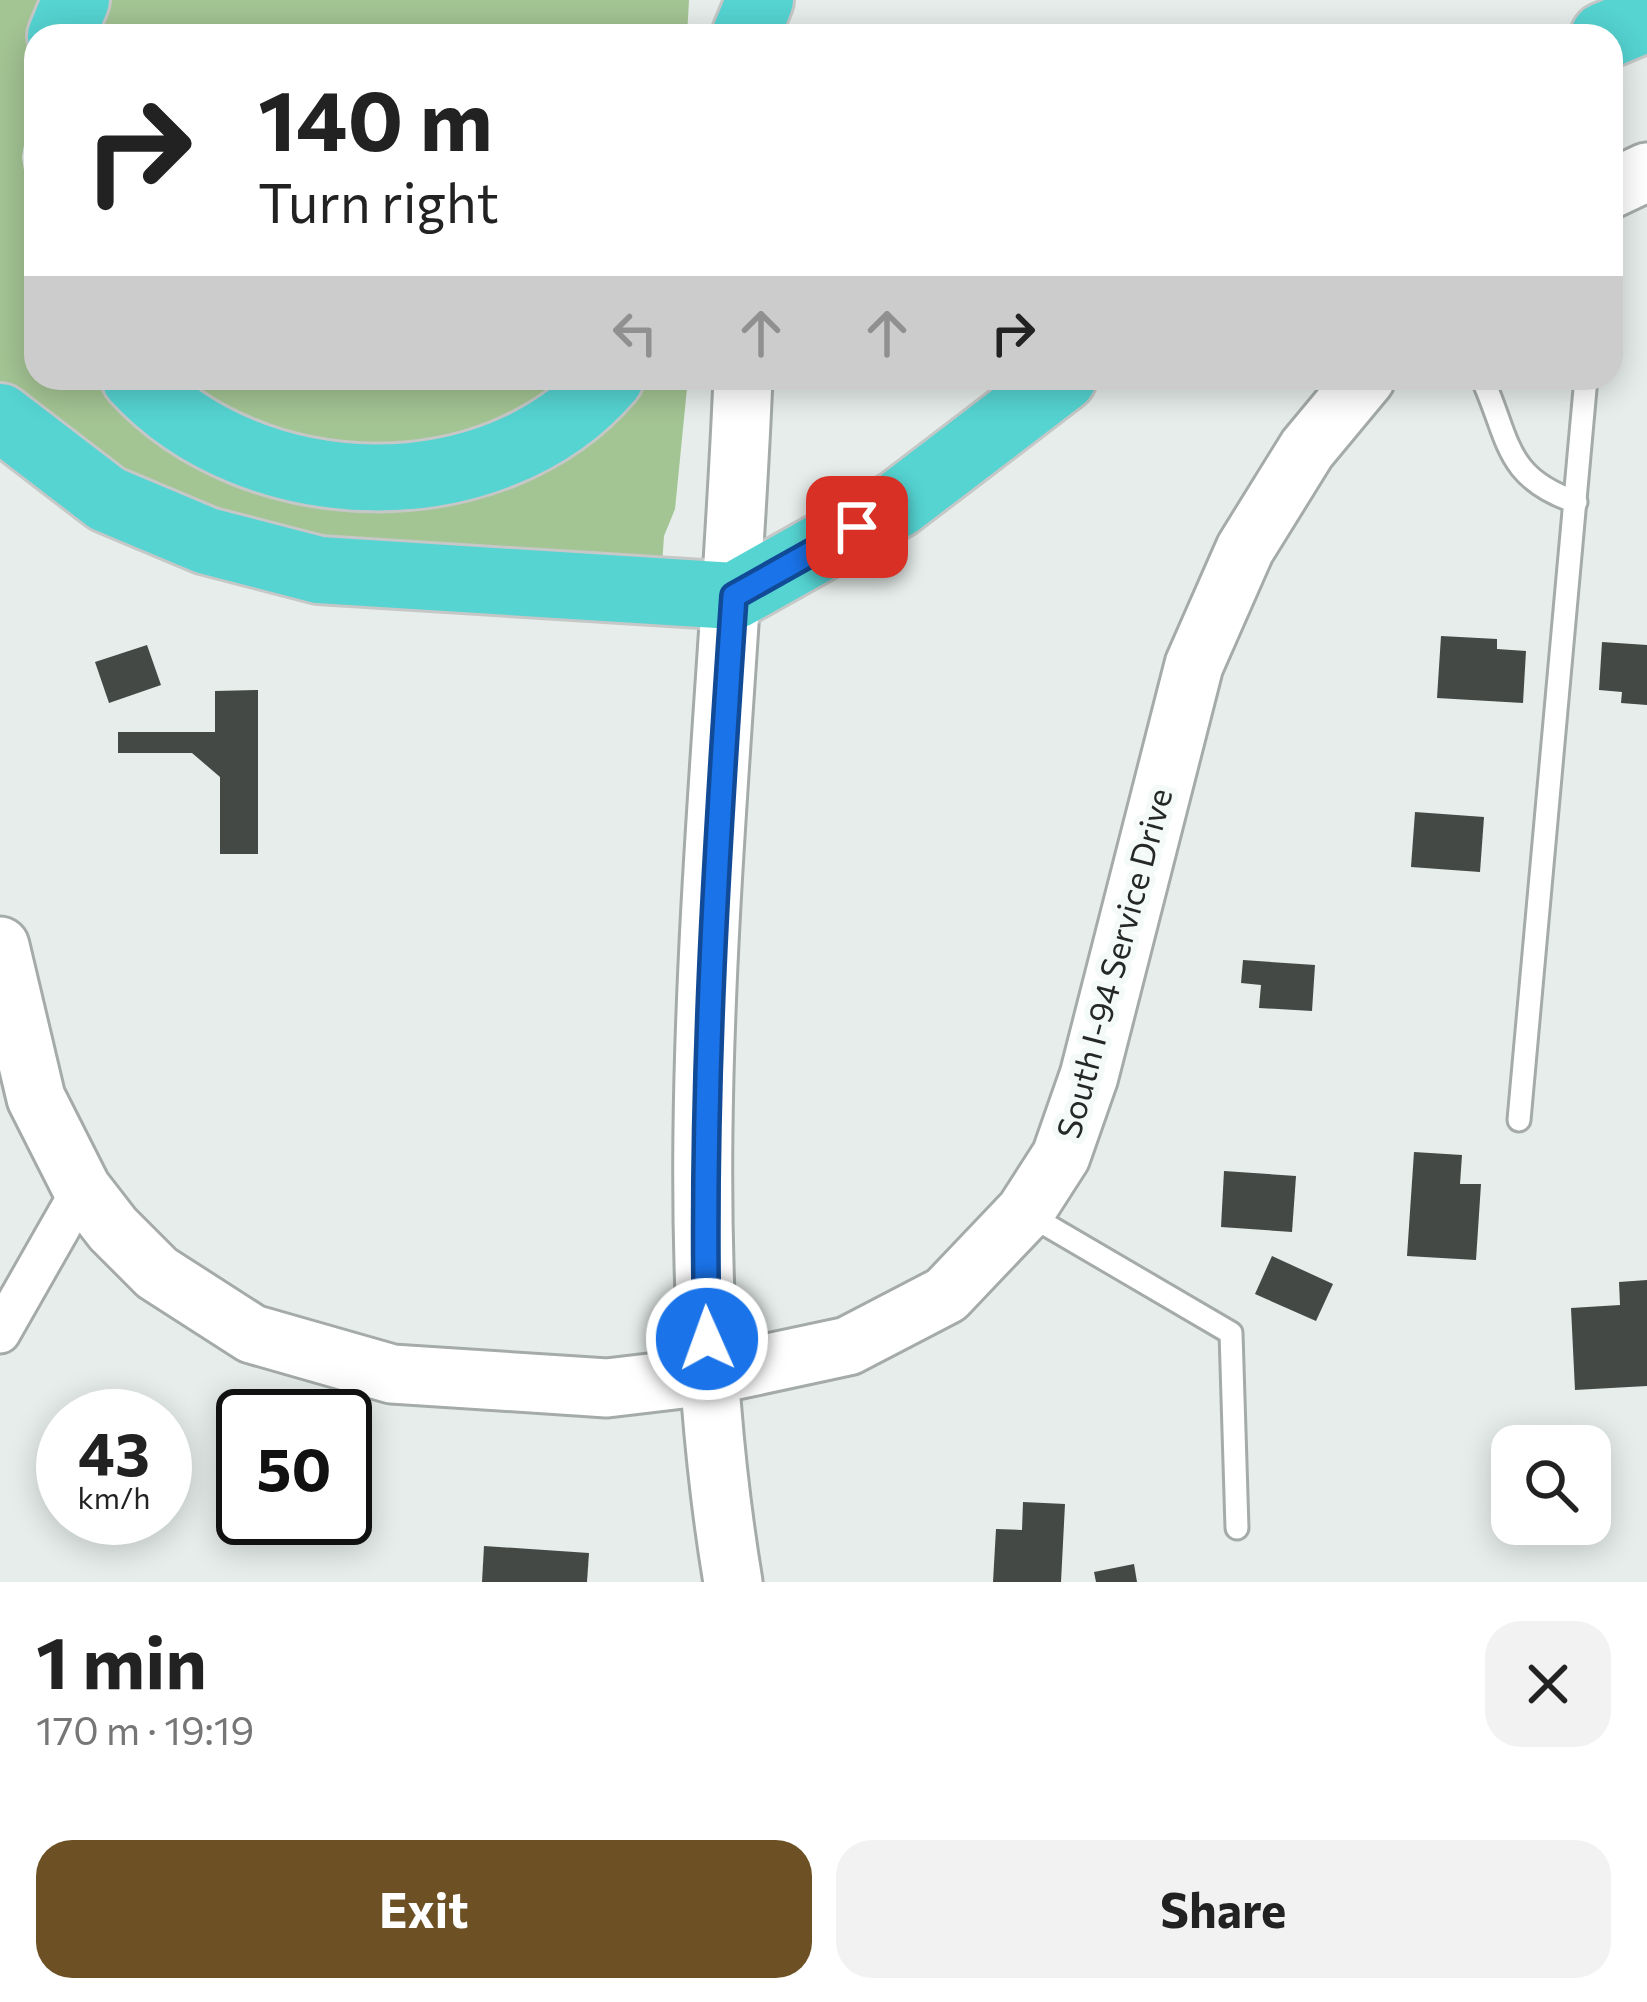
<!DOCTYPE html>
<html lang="en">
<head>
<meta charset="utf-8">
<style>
  :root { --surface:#fff; --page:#f2f2f2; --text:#222; --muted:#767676; --accent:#6d5124 }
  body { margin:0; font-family:Commissioner,sans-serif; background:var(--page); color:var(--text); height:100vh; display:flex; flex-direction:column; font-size:45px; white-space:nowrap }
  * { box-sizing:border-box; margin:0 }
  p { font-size:39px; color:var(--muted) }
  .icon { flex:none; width:66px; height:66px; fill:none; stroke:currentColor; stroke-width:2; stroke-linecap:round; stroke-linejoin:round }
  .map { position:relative; height:1582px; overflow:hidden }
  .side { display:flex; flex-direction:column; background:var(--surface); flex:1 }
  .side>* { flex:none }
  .banner { position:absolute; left:24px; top:24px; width:1599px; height:366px; border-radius:36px; box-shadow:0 6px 30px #0003; background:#fff; color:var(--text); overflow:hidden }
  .buttons { position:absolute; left:1491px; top:1425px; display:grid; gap:24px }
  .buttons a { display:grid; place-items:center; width:120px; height:120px; border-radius:24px; background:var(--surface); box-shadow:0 6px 30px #0003; font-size:60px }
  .speed { position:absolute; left:36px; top:1389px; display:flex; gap:24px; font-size:60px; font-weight:700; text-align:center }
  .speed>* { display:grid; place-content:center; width:156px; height:156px; border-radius:50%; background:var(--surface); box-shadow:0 6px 30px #0003; line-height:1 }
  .speed small { font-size:30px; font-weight:400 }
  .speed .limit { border:6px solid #111; border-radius:18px; background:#fff; color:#111 }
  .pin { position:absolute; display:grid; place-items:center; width:102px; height:102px; color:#fff; margin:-51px; border-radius:24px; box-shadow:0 6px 18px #0006 }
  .me { position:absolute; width:132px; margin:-66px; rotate:358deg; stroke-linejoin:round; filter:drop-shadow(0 0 9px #0008) }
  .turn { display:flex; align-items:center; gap:42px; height:252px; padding:0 36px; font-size:54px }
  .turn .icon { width:156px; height:156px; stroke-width:2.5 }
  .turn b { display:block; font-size:84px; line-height:102px }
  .lanes { display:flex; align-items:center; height:114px; padding:0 36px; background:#0003; justify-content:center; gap:60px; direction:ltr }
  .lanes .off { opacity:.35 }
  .round { display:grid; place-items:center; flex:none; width:126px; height:126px; border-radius:36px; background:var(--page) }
  .overview { display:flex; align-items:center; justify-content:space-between; height:204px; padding:0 36px }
  h1 { font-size:72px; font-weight:700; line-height:90px }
  .button { display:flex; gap:24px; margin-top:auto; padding:24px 36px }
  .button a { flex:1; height:138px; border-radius:36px; background:var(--accent); color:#fff; font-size:48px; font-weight:700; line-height:138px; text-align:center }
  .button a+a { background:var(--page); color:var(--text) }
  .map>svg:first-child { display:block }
  .green { fill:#a3c493 }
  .building { fill:#444946 }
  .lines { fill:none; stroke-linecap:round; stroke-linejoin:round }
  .lane-casing { stroke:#a4aba9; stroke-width:27 }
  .street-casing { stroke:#a4aba9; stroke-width:45 }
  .secondary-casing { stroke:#a4aba9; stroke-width:63 }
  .highway-casing { stroke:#c6c7c7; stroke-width:72 }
  .lane { stroke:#fff; stroke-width:21 }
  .street { stroke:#fff; stroke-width:39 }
  .secondary { stroke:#fff; stroke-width:57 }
  .highway { stroke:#55d4d2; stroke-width:66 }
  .route-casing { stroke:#114b97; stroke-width:30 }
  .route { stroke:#1a73e8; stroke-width:21 }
  .labels { text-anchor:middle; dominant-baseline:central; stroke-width:12; stroke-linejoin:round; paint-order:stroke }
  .street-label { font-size:33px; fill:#252827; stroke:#f3faf8 }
</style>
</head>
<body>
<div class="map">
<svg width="1647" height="1582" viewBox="0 0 1647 1582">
  <rect width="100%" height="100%" fill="#e6edea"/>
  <g class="green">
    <path d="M 0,0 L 58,0 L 36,36 L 36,72 L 22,157 L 36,250 L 36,378 L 114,378 L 284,487 L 639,378 L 688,378 L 675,509 L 664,536 L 662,565 L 357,547 L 233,525 L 98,463 L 8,391 L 0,382 Z"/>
    <path d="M 112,0 L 689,0 L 687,36 L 100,36 Z"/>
    <path d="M 184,378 L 569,378 C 529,401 472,437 427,443 C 341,454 253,428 184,378 Z"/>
  </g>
  <g class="building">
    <path d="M 1441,636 L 1497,639 L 1497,649 L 1526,651 L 1523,703 L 1437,698 Z"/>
    <path d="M 1602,642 L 1647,645 L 1647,705 L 1621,703 L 1622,692 L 1599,690 Z"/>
    <path d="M 147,645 L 161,685 L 109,703 L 95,662 Z"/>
    <path d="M 258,690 L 258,854 L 220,854 L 220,777 L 192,753 L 118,753 L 118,732 L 215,732 L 215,691 Z"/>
    <path d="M 1415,812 L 1484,817 L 1480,872 L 1411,867 Z"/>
    <path d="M 1243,960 L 1315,965 L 1312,1011 L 1259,1008 L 1261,985 L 1241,983 Z"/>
    <path d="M 1414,1152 L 1462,1155 L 1460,1184 L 1481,1184 L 1476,1260 L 1407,1256 Z"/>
    <path d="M 1224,1171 L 1296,1176 L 1292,1232 L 1221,1227 Z"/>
    <path d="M 1272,1256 L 1333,1284 L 1316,1321 L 1255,1294 Z"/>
    <path d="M 1647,1280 L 1647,1386 L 1575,1390 L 1571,1308 L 1620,1305 L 1619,1282 Z"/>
    <path d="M 1023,1502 L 1065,1504 L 1061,1582 L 993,1582 L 996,1529 L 1022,1530 Z"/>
    <path d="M 484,1546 L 589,1553 L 587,1582 L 482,1582 Z"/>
    <path d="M 1134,1564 L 1137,1582 L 1096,1582 L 1094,1572 Z"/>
  </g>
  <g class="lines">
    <g class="lane-casing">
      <g id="lane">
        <path d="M 1482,378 C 1510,439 1503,477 1576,502"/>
        <path d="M 1519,1120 L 1586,378"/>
        <path d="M 1026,1213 L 1231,1333 L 1237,1528"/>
      </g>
    </g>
    <g class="street-casing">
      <path id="street" d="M 0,1333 L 82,1189"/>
    </g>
    <g class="secondary-casing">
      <g id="secondary">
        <path d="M 1611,189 L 1647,172"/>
        <path d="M 0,946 L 36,1098 L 82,1189 L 113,1229 L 157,1273 L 252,1334 L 392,1374 L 607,1388 L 708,1376 L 848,1346 L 946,1295 L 1025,1212 L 1061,1156 L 1089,1076 L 1194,665 L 1245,549 L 1307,449 L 1366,378"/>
        <path d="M 733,1582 C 667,1188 727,775 743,378"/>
      </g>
    </g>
    <g class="highway-casing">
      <g id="highway">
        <path d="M 61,36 L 76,0"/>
        <path d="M 745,36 L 760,0"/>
        <path d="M 1604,36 L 1647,18"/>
        <path d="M 135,378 C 253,507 494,514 610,378"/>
        <path d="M 0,417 L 107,499 L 207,541 L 319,570 L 734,596 L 898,504 L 1063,378"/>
      </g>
    </g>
    <use href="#lane" class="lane"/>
    <use href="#street" class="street"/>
    <use href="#secondary" class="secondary"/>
    <use href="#highway" class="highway"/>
  </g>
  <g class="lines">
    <g class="route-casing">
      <path id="route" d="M 707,1339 C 701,1091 717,844 734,596 L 857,527"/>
    </g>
    <use href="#route" class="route"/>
  </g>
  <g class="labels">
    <g class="street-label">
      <text transform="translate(1113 963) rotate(-75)">South I-94 Service Drive</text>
    </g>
  </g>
</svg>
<div class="buttons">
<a><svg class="icon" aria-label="search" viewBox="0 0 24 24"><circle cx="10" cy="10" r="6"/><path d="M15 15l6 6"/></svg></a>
</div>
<div class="speed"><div>43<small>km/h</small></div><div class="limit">50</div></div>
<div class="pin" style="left:857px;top:527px;background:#d93025"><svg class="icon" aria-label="arrive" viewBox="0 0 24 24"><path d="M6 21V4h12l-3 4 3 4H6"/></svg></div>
<svg class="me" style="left:707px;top:1339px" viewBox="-20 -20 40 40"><circle r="17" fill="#1a73e8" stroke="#fff" stroke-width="3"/><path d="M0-11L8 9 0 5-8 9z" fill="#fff"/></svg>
<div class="banner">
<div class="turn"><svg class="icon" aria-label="right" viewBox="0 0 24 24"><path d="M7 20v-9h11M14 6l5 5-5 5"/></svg><div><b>140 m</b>Turn right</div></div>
<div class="lanes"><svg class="icon off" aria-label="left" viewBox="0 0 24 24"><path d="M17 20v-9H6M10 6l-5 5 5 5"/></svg><svg class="icon off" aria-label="ahead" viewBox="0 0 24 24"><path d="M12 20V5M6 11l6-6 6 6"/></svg><svg class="icon off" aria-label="ahead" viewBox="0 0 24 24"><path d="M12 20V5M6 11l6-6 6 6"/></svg><svg class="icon" aria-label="right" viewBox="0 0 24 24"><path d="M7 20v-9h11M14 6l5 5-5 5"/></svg></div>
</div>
</div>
<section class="side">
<div class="overview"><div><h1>1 min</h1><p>170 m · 19:19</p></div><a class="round"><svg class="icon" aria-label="close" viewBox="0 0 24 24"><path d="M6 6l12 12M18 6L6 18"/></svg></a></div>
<div class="button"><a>Exit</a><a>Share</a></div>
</section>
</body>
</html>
